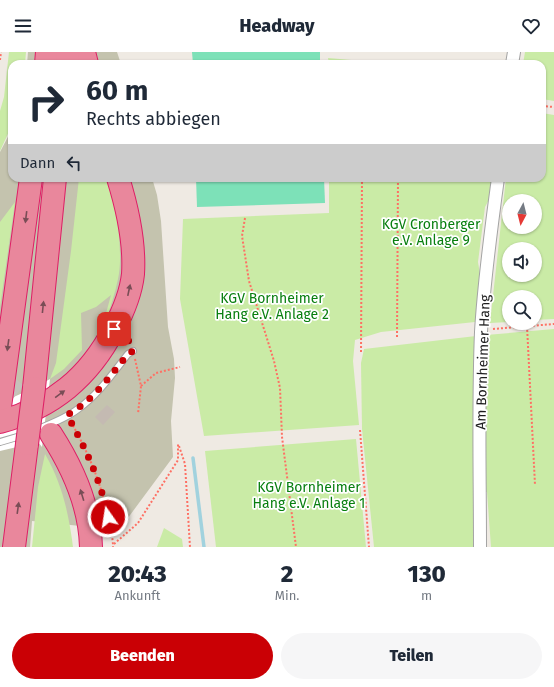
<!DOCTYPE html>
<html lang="de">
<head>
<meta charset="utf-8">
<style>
  :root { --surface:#fff; --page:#f6f6f7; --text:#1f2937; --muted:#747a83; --accent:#ca0005 }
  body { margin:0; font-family:"Fira Sans",sans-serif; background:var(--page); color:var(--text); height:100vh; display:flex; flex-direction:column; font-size:15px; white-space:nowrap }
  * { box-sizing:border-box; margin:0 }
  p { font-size:13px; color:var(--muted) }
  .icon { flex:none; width:22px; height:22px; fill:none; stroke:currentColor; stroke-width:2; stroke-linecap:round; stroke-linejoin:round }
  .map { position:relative; height:495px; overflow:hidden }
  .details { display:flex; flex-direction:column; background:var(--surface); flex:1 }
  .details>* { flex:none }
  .guide { position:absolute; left:8px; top:8px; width:538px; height:122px; border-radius:12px; box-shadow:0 1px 3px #0004; background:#fff; color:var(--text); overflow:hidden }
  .needle { width:26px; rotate:187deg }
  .buttons { position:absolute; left:502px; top:142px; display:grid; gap:8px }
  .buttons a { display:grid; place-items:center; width:40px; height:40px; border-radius:50%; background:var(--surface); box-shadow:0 1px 3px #0004; font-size:20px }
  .pin { position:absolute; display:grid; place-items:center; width:34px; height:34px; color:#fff; margin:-17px; border-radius:8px; box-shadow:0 2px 6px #0006 }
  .me { position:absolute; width:44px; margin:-22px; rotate:347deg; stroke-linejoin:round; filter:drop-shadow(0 0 3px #0008) }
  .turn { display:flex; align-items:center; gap:14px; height:84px; padding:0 12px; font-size:18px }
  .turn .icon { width:52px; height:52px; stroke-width:2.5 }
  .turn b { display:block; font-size:28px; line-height:34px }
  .then { display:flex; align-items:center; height:38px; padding:0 12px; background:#0003; gap:8px; font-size:15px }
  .eta { display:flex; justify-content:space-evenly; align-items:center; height:68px; text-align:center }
  .eta b { font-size:24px; font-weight:800; line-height:28px }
  .action { display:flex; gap:8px; margin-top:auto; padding:8px 12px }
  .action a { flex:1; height:46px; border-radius:24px; background:var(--accent); color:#fff; font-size:16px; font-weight:800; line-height:46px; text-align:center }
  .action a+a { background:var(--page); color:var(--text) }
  header { display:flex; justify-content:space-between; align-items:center; height:52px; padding:0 12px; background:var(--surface); font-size:18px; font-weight:800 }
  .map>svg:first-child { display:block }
  .construction { fill:#c4c3ae }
  .grass { fill:#caeba6; fill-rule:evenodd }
  .pitch { fill:#7de1b8 }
  .pier { fill:#fff }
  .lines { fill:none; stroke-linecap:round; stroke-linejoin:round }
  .stream { stroke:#a1d2de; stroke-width:3.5 }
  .building { fill:#c4bab2 }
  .highway-tunnel { stroke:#c5c1bb; stroke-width:22; stroke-dasharray:22 11; stroke-linecap:butt }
  .lane-casing { stroke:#a4a4a4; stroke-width:8 }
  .street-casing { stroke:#a4a4a4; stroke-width:14 }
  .highway-casing { stroke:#de1e65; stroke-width:24 }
  .path { stroke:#fe7064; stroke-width:2; stroke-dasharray:2 2; stroke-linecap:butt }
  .lane { stroke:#fff; stroke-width:6 }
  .street { stroke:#fff; stroke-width:12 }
  .highway { stroke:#e9879c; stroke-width:22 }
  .highway-bridge-casing { stroke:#de1e65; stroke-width:24; stroke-linecap:butt }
  .highway-bridge { stroke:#e9879c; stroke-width:22 }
  .oneway { fill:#794d56 }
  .route { stroke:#ca0005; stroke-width:7; stroke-dasharray:0 12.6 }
  .labels { text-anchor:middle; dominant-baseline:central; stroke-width:3.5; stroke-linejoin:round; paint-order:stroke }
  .park-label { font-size:14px; fill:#087f0f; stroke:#fff }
  .street-label { font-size:14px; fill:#1d1d1d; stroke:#fff }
</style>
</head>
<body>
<header><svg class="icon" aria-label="menu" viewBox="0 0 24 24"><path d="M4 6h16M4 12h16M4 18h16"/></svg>Headway<svg class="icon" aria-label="heart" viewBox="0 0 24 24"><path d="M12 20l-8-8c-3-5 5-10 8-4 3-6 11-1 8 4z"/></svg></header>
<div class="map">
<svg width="554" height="495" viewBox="0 0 554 495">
  <rect width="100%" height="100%" fill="#efeae3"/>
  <g class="construction">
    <path d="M 28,0 L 117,0 L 121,12 L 27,12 Z"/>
    <path d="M 12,77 L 12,126 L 152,126 L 157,143 L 161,169 L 168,275 L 174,307 L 175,326 L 171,369 L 173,405 L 119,478 L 32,469 L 30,495 L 0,495 L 0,100 Z"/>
  </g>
  <g class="grass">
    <path d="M 9,0 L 26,0 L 25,12 L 12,12 L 12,73 L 0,99 L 0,59 L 4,45 Z"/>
    <path d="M 525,0 L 554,0 L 554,49 L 542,47 L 542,12 L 523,12 Z"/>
    <path d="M 328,6 L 398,12 L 329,12 Z"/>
    <path d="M 542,61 L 554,63 L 554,267 L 535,268 L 535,245 L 509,245 L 509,270 L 490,271 L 506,126 L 542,126 ZM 509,149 L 535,149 L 535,175 L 509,175 ZM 509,197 L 535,197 L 535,223 L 509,223 Z"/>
    <path d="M 79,126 L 108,126 C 116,152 124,201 118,227 C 115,242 110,255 106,269 L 105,265 L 111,243 L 96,255 L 81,261 L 82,298 L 64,317 L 50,327 L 56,311 L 71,199 Z"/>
    <path d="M 329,126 L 494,126 L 492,142 L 485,155 L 478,210 L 481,228 L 475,270 L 381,280 L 355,288 L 353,309 L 359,373 L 204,384 L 180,247 L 183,167 L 329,161 Z"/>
    <path d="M 15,150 L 0,255 L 0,170 Z"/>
    <path d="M 554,277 L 554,495 L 491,495 L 487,440 L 484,440 L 486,283 Z"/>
    <path d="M 476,284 L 475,495 L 374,495 L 362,377 L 361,311 L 364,297 Z"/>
    <path d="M 356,387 L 366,495 L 216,495 L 205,399 Z"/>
    <path d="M 45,402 C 62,431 69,463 73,495 L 32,495 L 38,435 Z"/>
    <path d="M 164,476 L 182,487 L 183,495 L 157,495 Z"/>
  </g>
  <g class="pitch">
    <path d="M 192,0 L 320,0 L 320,12 L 193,12 Z"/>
    <path d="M 196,126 L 324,126 L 325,151 L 197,155 Z"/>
  </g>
  <path class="pier" d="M 50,327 L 42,395 L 38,390 L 0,399 L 0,351 L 34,336 Z"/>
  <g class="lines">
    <path class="stream" d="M 193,406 L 204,495"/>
  </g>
  <path class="building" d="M 107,353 L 115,360 L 103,373 L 95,365 Z"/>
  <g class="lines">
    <path class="highway-tunnel" d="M 0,328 L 26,350 L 51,382"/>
    <g class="lane-casing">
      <g id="lane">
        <path d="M 33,379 C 48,373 65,367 78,357 C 98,343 113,321 128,302 L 133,299"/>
        <path d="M 0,390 L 24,383"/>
      </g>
    </g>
    <g class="street-casing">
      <g id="street">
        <path d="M 512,12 L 514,0"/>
        <path d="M 480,495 C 480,423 478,351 481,280 C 484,228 491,177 498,126"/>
      </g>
    </g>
    <g class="highway-casing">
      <g id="highway">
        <path d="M 84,0 L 87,12"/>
        <path d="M 46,12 L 47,0"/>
        <path d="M 67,12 L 68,0"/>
        <path d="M 34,336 L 55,126"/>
        <path d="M 0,355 L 31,126"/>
        <path d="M 0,370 C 53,355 89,325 114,277 C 123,260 131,241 133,222 C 135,191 127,155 118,126"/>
        <path d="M 51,382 C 73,416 90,454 91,495"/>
        <path d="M 14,495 L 27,392"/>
      </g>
    </g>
    <g class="path">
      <path d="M 0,8 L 1,0"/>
      <path d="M 542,54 L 554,55"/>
      <path d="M 245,166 L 242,184 L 249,229 L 274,309 L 280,336 L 282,385 L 296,495"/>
      <path d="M 527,274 L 535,433"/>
      <path d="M 493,277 L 554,272"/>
      <path d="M 397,285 L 398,126"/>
      <path d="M 361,300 L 362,126"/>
      <path d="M 135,307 L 141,334 L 138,362"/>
      <path d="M 141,334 L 156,321 L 180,315"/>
      <path d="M 71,370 C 89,402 103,435 109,471 C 111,479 113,487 113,495"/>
      <path d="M 360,378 L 369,495"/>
      <path d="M 179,394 L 185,412 L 190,495"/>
      <path d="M 114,492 L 138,471 L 178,408 L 178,392"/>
    </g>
    <use href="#lane" class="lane"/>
    <use href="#street" class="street"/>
    <use href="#highway" class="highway"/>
    <g class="highway-bridge-casing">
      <path id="highway-bridge" d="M 27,392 L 34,336"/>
    </g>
    <use href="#highway-bridge" class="highway-bridge"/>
  </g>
  <defs><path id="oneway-solid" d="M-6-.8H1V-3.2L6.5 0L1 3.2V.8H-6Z"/></defs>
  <g class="oneway">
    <use href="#oneway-solid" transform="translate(26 165) rotate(97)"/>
    <use href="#oneway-solid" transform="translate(129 238) rotate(-78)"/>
    <use href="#oneway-solid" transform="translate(43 255) rotate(-84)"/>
    <use href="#oneway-solid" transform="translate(8 293) rotate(98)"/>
    <use href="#oneway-solid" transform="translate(60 342) rotate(-36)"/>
    <use href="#oneway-solid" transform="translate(82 443) rotate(-107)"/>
    <use href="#oneway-solid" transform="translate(18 456) rotate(-82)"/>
  </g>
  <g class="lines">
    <path class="route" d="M 108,465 C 101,429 85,395 67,363 C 93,349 110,324 128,302 L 133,299 L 126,283 L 114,277"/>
  </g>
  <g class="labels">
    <g class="park-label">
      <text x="431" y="172">KGV Cronberger<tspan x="431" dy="16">e.V. Anlage 9</tspan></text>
      <text x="272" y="246">KGV Bornheimer<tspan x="272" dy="16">Hang e.V. Anlage 2</tspan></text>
      <text x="309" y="435">KGV Bornheimer<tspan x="309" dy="16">Hang e.V. Anlage 1</tspan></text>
    </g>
    <g class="street-label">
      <text transform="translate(483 310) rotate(-88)">Am Bornheimer Hang</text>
    </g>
  </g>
</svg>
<div class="buttons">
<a><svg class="needle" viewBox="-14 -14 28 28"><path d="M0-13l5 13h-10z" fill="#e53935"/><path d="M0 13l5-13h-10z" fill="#747a83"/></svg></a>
<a><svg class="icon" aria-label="sound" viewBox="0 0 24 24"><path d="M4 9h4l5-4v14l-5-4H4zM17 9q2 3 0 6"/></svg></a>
<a><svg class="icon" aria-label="search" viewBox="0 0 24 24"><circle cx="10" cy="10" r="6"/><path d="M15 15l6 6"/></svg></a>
</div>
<div class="pin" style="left:114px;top:277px;background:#d93025"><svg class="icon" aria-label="arrive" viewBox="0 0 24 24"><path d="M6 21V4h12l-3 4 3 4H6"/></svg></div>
<svg class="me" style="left:108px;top:465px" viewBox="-20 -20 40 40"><circle r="17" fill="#ca0005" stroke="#fff" stroke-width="3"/><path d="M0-11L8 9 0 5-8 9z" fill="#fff"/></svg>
<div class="guide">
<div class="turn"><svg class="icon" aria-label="right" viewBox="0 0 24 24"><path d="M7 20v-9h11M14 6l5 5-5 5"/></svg><div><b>60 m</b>Rechts abbiegen</div></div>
<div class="then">Dann<svg class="icon" aria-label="left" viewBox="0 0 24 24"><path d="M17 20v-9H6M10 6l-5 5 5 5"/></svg></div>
</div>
</div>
<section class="details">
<div class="eta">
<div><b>20:43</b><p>Ankunft</p></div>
<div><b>2</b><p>Min.</p></div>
<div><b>130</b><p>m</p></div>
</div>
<div class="action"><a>Beenden</a><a>Teilen</a></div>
</section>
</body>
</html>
